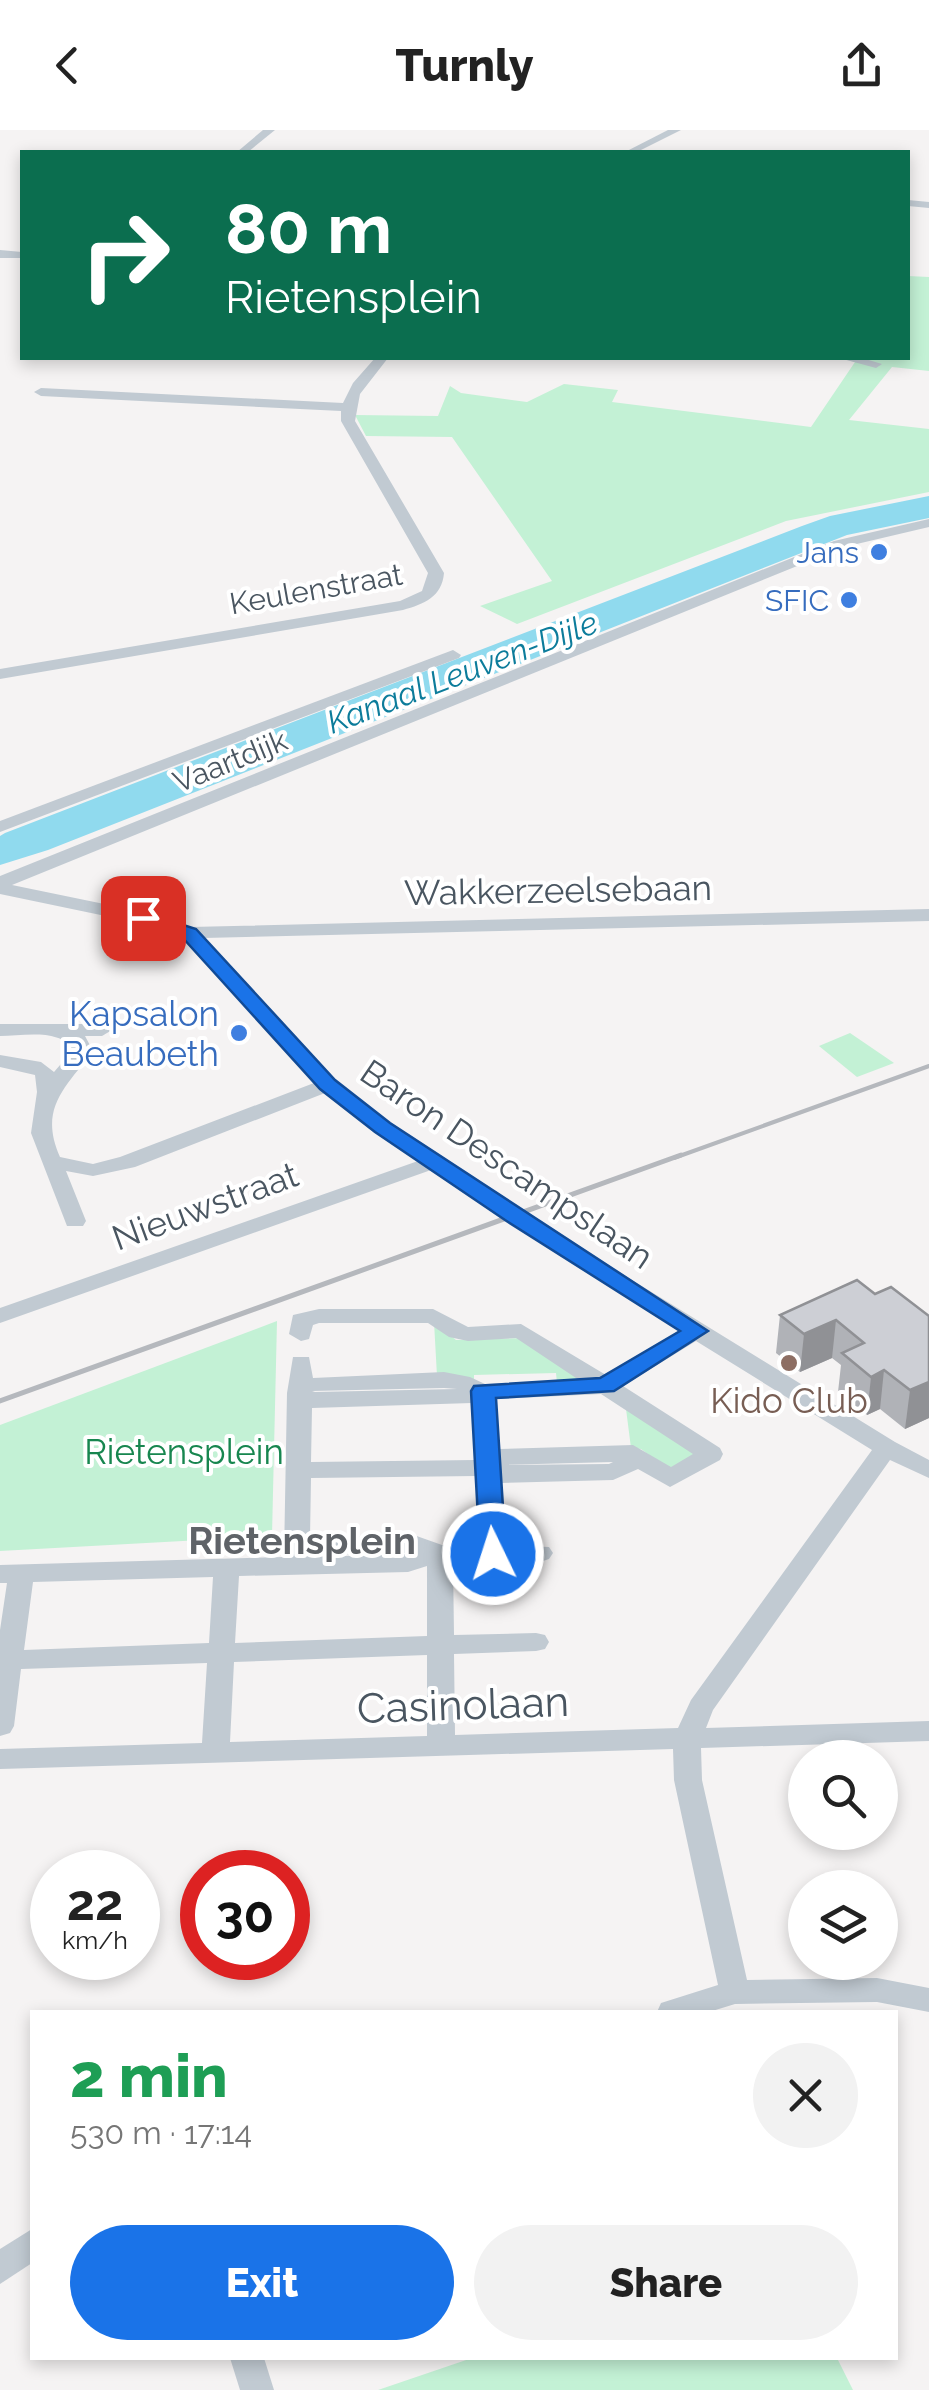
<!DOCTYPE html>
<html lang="en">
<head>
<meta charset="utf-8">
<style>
  :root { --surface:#fff; --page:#f2f2f2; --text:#222; --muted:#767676; --accent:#1a73e8 }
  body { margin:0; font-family:Raleway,sans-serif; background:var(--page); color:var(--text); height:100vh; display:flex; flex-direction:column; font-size:38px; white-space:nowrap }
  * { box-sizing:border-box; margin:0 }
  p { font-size:32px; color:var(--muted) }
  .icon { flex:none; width:55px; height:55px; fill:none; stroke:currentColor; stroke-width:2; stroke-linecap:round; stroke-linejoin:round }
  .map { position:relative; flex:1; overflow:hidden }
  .details { position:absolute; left:30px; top:1880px; width:868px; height:350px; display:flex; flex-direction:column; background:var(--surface); border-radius:0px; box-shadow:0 5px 15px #0003 }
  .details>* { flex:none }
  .top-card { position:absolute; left:20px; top:20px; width:890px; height:210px; border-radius:0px; box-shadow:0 5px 15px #0003; background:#0b6e4f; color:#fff; overflow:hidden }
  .tools { position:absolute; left:788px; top:1610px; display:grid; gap:20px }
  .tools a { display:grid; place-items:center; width:110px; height:110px; border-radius:50%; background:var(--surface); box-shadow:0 5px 15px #0003; font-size:50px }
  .speed { position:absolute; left:30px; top:1720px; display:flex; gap:20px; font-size:50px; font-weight:700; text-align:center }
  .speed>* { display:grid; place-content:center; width:130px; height:130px; border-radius:50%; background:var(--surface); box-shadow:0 5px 15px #0003; line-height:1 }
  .speed small { font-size:25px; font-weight:400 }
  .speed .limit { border:15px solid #d22; background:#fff; color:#111 }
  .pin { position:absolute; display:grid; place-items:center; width:85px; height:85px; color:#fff; margin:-42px; border-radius:20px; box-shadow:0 5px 15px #0006 }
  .me { position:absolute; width:110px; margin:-55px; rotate:356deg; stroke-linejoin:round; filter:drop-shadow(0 0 8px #0008) }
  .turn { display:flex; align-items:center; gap:35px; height:210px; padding:0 40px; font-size:45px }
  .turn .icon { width:130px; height:130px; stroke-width:2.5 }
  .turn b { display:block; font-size:70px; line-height:85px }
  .round { display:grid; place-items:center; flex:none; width:105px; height:105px; border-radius:52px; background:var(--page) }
  .head { display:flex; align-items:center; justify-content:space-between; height:170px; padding:0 40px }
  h1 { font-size:60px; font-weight:800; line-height:75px; color:#1e9e55 }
  .action { display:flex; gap:20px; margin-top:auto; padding:20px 40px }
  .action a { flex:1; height:115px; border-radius:60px; background:var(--accent); color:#fff; font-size:40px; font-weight:800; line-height:115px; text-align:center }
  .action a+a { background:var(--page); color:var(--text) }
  header { display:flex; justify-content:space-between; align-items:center; height:130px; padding:0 40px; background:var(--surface); font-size:45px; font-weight:800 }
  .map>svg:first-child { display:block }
  .green { fill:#c3f1d5 }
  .water { fill:#90daee }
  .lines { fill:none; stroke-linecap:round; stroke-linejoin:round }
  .minor { fill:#c1cad2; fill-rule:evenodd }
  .rail-far1 { stroke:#b5b8bd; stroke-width:4 }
  .rail { stroke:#b5b8bd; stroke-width:5 }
  .wall { fill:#b0b2b7 }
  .shaded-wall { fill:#909195 }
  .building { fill:#cdcfd5; stroke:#909195; stroke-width:2.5 }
  .route { fill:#1a73e8; stroke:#114b97; stroke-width:2.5 }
  .shop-dot { fill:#3f7fe0; stroke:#fff; stroke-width:4 }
  .education-dot { fill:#8d6e63; stroke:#fff; stroke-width:4 }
  .labels { text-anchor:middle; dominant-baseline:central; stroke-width:8; stroke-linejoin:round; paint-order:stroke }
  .far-shop-label { font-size:30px; fill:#366cbe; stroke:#fff; text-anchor:end }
  .far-street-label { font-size:30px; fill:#4a5661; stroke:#fff }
  .far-water-label { font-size:32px; font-style:italic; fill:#0c7c9b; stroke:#fff }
  .street-label { font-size:35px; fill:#4a5661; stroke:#fff }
  .shop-label { font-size:35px; fill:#366cbe; stroke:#fff; text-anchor:end }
  .education-label { font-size:35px; fill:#785e54; stroke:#fff }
  .park-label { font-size:35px; fill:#17864f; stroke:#fff }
  .neighbourhood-label { font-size:38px; font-weight:bold; fill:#5f6368; stroke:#fff }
  .near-street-label { font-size:42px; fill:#4a5661; stroke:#fff }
</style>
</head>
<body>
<header><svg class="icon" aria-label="back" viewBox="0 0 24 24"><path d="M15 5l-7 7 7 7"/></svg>Turnly<svg class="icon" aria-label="share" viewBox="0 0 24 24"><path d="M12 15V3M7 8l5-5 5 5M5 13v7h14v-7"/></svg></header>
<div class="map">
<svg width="929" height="2260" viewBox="0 0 929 2260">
  <rect width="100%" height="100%" fill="#f5f3f3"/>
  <g class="green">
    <path d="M 908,146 L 929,147 L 929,241 L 892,237 L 849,290 L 929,299 L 929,362 L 786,391 L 517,494 L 480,476 L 552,451 L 452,307 L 366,306 L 355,285 L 438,286 L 450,256 L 461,263 L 527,272 L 564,254 L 618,260 L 612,272 L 811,297 L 855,232 L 841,228 L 908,228 Z"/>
    <path d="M 850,903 L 894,933 L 857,947 L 819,916 Z"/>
    <path d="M 277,1191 L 272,1406 L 0,1421 L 0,1295 Z"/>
    <path d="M 434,1192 L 456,1210 L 525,1208 L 581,1248 L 579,1252 L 557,1253 L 556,1243 L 474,1245 L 474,1256 L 437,1246 Z"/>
    <path d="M 625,1271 L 700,1322 L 668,1339 L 641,1319 L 631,1318 Z"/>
    <path d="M 472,2228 L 837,2228 L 853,2260 L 378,2260 Z"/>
  </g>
  <path class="water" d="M 929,366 L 929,388 L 847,405 L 48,720 L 0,735 L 0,706 L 5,703 L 802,396 L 830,386 Z"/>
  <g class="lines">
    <g class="minor">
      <path d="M 263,0 L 275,0 L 248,22 L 237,22 Z"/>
      <path d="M 668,0 L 681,0 L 637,22 L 625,22 Z"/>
      <path d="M 908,70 L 929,72 L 929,78 L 908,76 Z"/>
      <path d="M 0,120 L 22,122 L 22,128 L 0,128 Z"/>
      <path d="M 375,228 L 388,228 L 360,264 L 355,291 L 444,443 C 442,467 424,474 403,480 L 0,549 L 0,539 L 400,471 L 422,461 L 428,443 L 341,291 L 341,281 L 41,266 L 34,262 L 41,258 L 343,273 L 353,253 Z"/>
      <path d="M 839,228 L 862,228 L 882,234 L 876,238 Z"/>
      <path d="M 929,389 L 929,397 L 844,417 L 12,755 L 143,782 L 190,797 L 929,779 L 929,791 L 204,808 L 334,951 L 390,993 L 520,1081 L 895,1312 L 929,1330 L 929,1348 L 890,1330 L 713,1580 L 706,1598 L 929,1591 L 929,1611 L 701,1618 L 702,1650 L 747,1850 L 877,1848 L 929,1858 L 929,1882 L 877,1872 L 735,1874 L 709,1882 L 657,1882 L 661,1873 L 718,1855 L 674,1650 L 673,1619 L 0,1639 L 0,1619 L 202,1613 L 207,1533 L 21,1539 L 14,1596 L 10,1603 L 0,1606 L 0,1500 L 7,1453 L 0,1453 L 0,1435 L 284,1427 L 287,1263 L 293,1227 L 309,1227 L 313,1248 L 444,1242 L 470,1247 L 485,1254 L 579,1250 L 516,1208 L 468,1211 L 449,1207 L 428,1193 L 319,1193 L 313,1195 L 309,1209 L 301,1211 L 289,1204 L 293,1185 L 319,1179 L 433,1179 L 468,1197 L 521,1194 L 606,1245 L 680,1201 L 431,1040 L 0,1193 L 0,1178 L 418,1031 L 325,963 L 135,1037 L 93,1046 L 66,1041 L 86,1091 L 83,1096 L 67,1096 L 31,1003 L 37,962 L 35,945 L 0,937 L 0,925 L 41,932 L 54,942 L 73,920 C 60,898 23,906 0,906 L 0,894 L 102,894 L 112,900 L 102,906 L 85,906 L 93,921 C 66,957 38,978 60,1027 L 93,1034 L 120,1027 L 314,953 L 182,807 L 139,793 L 0,764 L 0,746 L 834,411 ZM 696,1211 L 872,1320 L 691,1570 L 678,1598 L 455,1605 L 454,1524 L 536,1521 L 545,1519 L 549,1512 L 545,1505 L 536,1503 L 454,1505 L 453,1433 L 540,1432 L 549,1429 L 553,1423 L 549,1417 L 505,1415 L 501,1353 L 613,1350 L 638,1339 L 670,1357 L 720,1330 L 723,1324 L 720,1318 L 623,1256 ZM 444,1258 L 457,1259 L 315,1262 L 312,1261 ZM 601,1264 L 693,1324 L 671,1337 L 633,1315 L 499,1319 L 495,1269 ZM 472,1273 L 475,1330 L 311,1332 L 312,1278 ZM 613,1332 L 609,1334 L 500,1335 ZM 476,1346 L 480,1415 L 442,1415 L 411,1404 L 310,1408 L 311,1348 ZM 412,1423 L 408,1424 L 310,1427 L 310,1425 ZM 427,1436 L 427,1506 L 235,1513 L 239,1446 L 408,1442 ZM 213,1447 L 209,1513 L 24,1520 L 33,1452 ZM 427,1525 L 427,1606 L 230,1612 L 234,1532 Z"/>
      <path d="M 453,520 L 461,525 L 459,528 L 0,702 L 0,691 Z"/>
      <path d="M 32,2099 L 32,2133 L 0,2154 L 0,2119 Z"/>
      <path d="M 230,2228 L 264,2228 L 274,2260 L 240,2260 Z"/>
    </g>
    <path class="rail-far1" d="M 674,1028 L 929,936"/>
    <path class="rail" d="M 0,1271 L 681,1025"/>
  </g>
  <path class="wall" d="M 875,1164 L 929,1186 L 929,1288 L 905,1299 L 880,1279 L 867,1285 L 838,1262 L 841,1235 L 832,1228 L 800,1242 L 776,1223 L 780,1185 Z"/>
  <g class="shaded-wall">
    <path d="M 836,1190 L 832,1228 L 800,1242 L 804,1204 Z"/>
    <path d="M 884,1240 L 880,1279 L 867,1285 L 871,1247 Z"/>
    <path d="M 929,1252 L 929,1288 L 905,1299 L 910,1260 Z"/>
  </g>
  <path class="building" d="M 857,1150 L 875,1164 L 891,1157 L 929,1186 L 929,1252 L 910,1260 L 884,1240 L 871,1247 L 842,1223 L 864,1213 L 836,1190 L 804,1204 L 780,1185 Z"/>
  <path class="route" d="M 143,782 L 196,799 L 335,950 L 390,993 L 708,1201 L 614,1261 L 496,1268 L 506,1424 L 502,1431 L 484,1431 L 480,1424 L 471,1261 L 474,1256 L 600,1248 L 680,1201 L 505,1090 L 375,1002 L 320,959 L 182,807 L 137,792 L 137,784 Z"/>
  <g class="shop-dot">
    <circle cx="879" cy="422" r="10"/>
    <circle cx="849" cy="470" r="10"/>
    <circle cx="239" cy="903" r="10"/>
  </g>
  <circle class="education-dot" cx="789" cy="1233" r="10"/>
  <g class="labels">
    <g class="far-shop-label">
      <text x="859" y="422">Jans</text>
      <text x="829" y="470">SFIC</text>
    </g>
    <g class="far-street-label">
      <text transform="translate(316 459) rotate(-10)">Keulenstraat</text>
      <text transform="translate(230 631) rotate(-22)">Vaartdijk</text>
    </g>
    <g class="far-water-label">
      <text transform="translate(462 542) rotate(-21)">Kanaal Leuven-Dijle</text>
    </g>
    <g class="street-label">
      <text transform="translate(558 760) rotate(-1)">Wakkerzeelsebaan</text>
      <text transform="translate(507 1034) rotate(34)">Baron Descampslaan</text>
      <text transform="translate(205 1076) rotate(-20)">Nieuwstraat</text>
    </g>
    <g class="shop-label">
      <text x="219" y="883">Kapsalon<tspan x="219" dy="40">Beaubeth</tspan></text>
    </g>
    <g class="education-label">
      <text x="789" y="1270">Kido Club</text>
    </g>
    <g class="park-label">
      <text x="184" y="1321">Rietensplein</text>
    </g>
    <g class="neighbourhood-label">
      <text x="302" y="1410">Rietensplein</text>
    </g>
    <g class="near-street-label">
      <text transform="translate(463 1575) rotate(-2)">Casinolaan</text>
    </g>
  </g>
</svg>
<div class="tools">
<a><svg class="icon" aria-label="search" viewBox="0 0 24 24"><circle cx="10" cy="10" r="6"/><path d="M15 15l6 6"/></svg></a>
<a><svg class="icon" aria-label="layers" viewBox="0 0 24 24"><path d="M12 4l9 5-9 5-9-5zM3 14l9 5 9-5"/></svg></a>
</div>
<div class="speed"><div>22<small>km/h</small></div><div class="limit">30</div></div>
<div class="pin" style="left:143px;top:788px;background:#d93025"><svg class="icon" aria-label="arrive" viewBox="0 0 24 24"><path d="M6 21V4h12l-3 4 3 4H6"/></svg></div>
<svg class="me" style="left:493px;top:1424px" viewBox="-20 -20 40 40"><circle r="17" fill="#1a73e8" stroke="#fff" stroke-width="3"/><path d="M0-11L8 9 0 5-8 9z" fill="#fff"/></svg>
<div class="top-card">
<div class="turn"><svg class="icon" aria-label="right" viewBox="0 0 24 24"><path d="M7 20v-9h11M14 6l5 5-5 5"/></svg><div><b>80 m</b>Rietensplein</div></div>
</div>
<section class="details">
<div class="head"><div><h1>2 min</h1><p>530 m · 17:14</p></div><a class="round"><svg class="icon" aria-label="close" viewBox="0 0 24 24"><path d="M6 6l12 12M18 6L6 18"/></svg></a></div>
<div class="action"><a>Exit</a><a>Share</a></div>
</section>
</div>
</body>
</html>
